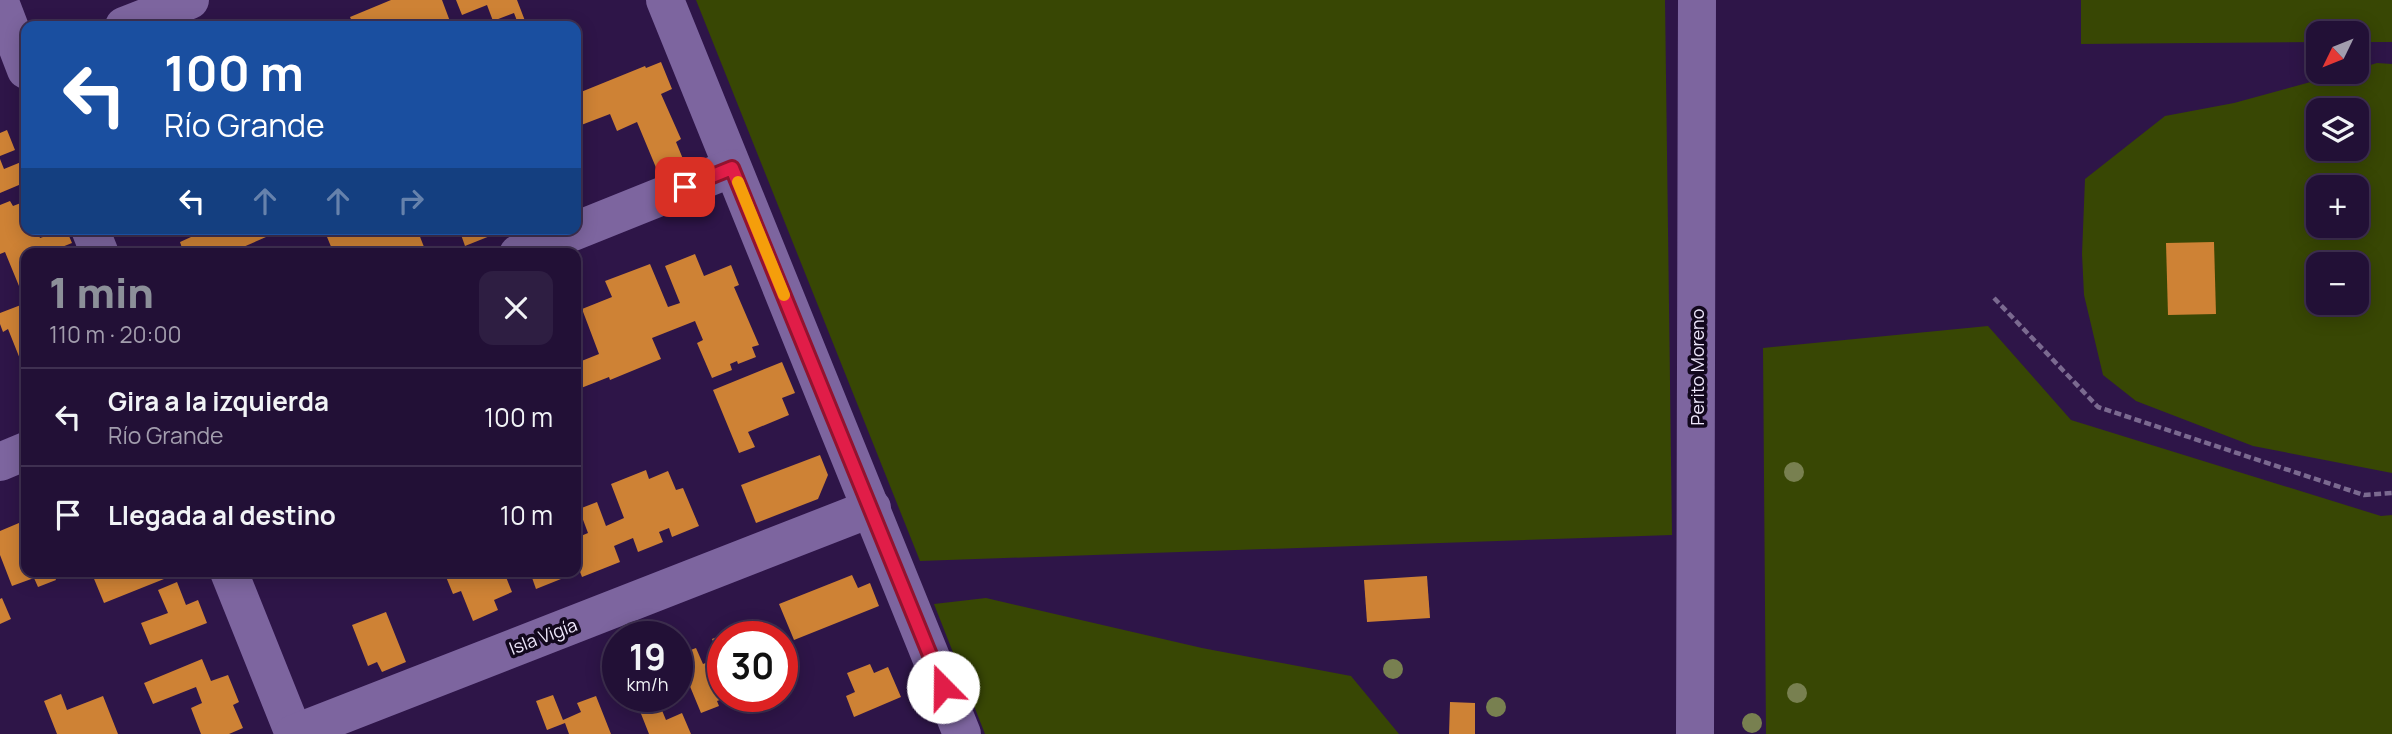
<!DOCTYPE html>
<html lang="es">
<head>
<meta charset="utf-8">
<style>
  :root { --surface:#221036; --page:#2e1e42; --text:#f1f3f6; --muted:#a29dad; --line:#3f3051; --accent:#8c9099 }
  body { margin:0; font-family:Manrope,sans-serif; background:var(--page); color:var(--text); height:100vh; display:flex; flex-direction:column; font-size:26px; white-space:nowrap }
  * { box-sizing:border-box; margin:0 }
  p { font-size:23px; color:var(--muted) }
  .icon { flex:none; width:38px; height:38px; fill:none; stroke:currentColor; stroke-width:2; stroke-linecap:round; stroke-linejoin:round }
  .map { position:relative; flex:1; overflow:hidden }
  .details { position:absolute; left:21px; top:248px; width:560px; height:329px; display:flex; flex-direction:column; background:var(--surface); border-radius:14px; box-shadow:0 4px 18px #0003,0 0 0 2px var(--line) }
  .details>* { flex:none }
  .banner { position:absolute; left:21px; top:21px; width:560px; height:214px; border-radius:14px; box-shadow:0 4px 18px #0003,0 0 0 2px var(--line); background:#1a4fa0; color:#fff; overflow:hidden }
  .needle { width:46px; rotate:227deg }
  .fabs { position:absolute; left:2306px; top:21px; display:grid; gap:14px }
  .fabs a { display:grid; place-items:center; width:63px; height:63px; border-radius:14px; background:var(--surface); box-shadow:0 4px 18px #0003,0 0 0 2px var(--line); font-size:35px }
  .speed { position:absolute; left:602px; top:621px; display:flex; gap:14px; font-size:35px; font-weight:700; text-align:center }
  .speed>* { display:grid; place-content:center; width:91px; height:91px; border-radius:50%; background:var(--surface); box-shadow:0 4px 18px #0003,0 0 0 2px var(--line); line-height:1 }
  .speed small { font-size:18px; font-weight:400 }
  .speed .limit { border:10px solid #d22; background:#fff; color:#111 }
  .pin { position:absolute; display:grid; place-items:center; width:60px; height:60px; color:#fff; margin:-30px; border-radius:14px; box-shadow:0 4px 10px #0006 }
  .me { position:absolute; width:77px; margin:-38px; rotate:338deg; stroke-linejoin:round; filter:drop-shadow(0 0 5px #0008) }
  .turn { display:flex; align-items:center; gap:24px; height:147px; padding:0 28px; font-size:32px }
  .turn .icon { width:91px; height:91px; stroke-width:2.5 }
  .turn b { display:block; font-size:49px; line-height:60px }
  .lanes { display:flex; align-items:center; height:66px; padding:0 28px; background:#0003; justify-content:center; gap:35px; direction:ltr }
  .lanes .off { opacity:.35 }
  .round { display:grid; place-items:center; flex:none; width:74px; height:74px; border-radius:14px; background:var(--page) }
  .summary { display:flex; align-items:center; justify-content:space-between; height:119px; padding:0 28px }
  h1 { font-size:42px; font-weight:800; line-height:52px; color:var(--accent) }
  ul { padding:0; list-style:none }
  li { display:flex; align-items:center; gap:21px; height:98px; padding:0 28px; border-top:2px solid var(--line) }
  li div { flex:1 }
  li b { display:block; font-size:26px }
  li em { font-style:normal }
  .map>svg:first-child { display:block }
  .green { fill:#384704; fill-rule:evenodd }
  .building { fill:#ce8235 }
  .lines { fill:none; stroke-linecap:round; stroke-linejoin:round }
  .path { stroke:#7b6a90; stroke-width:4.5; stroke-dasharray:7 3.5; stroke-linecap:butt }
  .minor { stroke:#7d659f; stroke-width:38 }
  .tree { fill:#788050 }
  .route-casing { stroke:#92132f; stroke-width:18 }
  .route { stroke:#e11d48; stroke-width:12 }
  .slow { stroke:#f59e0b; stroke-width:12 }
  .labels { text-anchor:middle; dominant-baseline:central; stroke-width:7; stroke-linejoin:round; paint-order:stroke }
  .street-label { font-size:18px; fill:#eee7fb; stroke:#12081d }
</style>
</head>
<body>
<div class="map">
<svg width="2392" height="734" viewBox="0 0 2392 734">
  <rect width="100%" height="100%" fill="#2e1548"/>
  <g class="green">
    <path d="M 696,0 L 1665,0 L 1672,535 L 920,561 Z"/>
    <path d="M 2081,0 L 2392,0 L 2392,42 L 2357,42 L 2357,33 L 2319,33 L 2319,42 L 2081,44 Z"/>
    <path d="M 2377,63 L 2392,64 L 2392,473 L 2253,446 L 2136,401 L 2103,375 L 2084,295 L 2082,254 L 2085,179 L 2165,116 L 2234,103 L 2347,72 L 2357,72 L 2357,69 ZM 2319,110 L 2357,110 L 2357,149 L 2319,149 ZM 2319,187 L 2357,187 L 2357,226 L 2319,226 ZM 2319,264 L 2357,264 L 2357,303 L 2319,303 Z"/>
    <path d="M 1988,326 L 2071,420 L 2381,516 L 2392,515 L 2392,734 L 1766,734 L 1763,348 Z"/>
    <path d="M 986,598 L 1202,648 L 1351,676 L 1399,734 L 985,734 L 934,604 Z"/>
  </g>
  <g class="building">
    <path d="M 391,0 L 442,0 L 451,24 L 446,26 L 354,26 L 350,17 Z"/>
    <path d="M 456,0 L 517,0 L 527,26 L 519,26 L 514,13 L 493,21 L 487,5 L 462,15 Z"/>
    <path d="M 661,62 L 672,89 L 661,94 L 681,139 L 676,142 L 683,159 L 657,170 L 637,122 L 617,131 L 610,114 L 576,127 L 576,94 L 645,66 L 646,68 Z"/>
    <path d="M 7,130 L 15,150 L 0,156 L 0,133 Z"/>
    <path d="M 0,159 L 4,169 L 26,160 L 26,182 L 0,193 Z"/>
    <path d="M 10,201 L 13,206 L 26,201 L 26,229 L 36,229 L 40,238 L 66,229 L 72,243 L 57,249 L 59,254 L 26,254 L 26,374 L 8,329 L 3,332 L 0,324 L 0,313 L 26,303 L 5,252 L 0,254 L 0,205 Z"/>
    <path d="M 188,229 L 263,229 L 266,237 L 234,251 L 235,254 L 184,254 L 180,242 L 191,237 Z"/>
    <path d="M 331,229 L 417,229 L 424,247 L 410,254 L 334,254 L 325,232 Z"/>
    <path d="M 459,229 L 488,229 L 490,236 L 465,246 Z"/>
    <path d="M 2214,242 L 2216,314 L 2168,315 L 2166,243 Z"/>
    <path d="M 695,254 L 704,276 L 731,265 L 739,285 L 734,287 L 759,345 L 752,347 L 756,357 L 738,364 L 737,361 L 730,364 L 732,370 L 712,378 L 697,343 L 703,340 L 695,321 L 652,338 L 661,359 L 610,380 L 609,377 L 576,390 L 576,355 L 579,362 L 599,354 L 582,309 L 612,297 L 605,281 L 650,264 L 668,307 L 680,303 L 665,266 Z"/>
    <path d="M 782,362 L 795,393 L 782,398 L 789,415 L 748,432 L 755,447 L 739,453 L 713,390 Z"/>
    <path d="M 820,455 L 828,475 L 818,499 L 756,523 L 741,485 Z"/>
    <path d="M 646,470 L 649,479 L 668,471 L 676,490 L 683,488 L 699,526 L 672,537 L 669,528 L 659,532 L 663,542 L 638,552 L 633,538 L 614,546 L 620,562 L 582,577 L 576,561 L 576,538 L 588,533 L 579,509 L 597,502 L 606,526 L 624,518 L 611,484 Z"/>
    <path d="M 26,520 L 26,545 L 23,546 L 26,554 L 26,572 L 53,572 L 56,580 L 38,587 L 34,578 L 12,586 L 0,555 L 0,531 Z"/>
    <path d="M 95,572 L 173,572 L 174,575 L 104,603 L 92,574 Z"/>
    <path d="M 444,572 L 504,572 L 512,592 L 494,600 L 498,610 L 473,621 L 461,591 L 453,594 Z"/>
    <path d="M 530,572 L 564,572 L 566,577 L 536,589 Z"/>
    <path d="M 852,575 L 858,588 L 870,583 L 879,606 L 794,640 L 779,604 Z"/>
    <path d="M 1427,576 L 1430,618 L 1367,622 L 1364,580 Z"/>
    <path d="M 177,582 L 186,605 L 198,600 L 207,623 L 150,645 L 141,623 L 168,613 L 158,590 Z"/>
    <path d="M 2,598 L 11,619 L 0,624 L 0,599 Z"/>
    <path d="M 386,612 L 406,662 L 382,672 L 377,662 L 368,666 L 352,625 Z"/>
    <path d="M 744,626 L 748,637 L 723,637 L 723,696 L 728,697 L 717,701 L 719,706 L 701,713 L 677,655 L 696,648 L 703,664 L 720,657 L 712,639 Z"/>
    <path d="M 202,659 L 211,681 L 228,675 L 239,702 L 233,705 L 243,728 L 229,734 L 201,734 L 191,708 L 202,703 L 196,687 L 153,704 L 144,683 Z"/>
    <path d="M 870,664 L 874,673 L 888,667 L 901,697 L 854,717 L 846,696 L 855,692 L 847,673 Z"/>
    <path d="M 61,694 L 67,710 L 103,696 L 118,734 L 57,734 L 44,701 Z"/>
    <path d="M 553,695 L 563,720 L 581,712 L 577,703 L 596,696 L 611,734 L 569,734 L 565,723 L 547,730 L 536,701 Z"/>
    <path d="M 634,696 L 656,696 L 666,720 L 682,713 L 691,734 L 649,734 Z"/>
    <path d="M 1450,702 L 1475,703 L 1475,734 L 1449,734 Z"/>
  </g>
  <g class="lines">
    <path class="path" d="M 1994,298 L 2098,407 L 2364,495 L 2392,493"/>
    <g class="minor">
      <path d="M 665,0 L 962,734"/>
      <path d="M 0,2 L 26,70"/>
      <path d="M 124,26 L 190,0"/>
      <path d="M 90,229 L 100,254"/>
      <path d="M 518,254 L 732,168"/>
      <path d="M 0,462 L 26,451"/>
      <path d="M 229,572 L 294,734"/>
      <path d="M 293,734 L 872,508"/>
      <path d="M 1695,734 L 1697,0"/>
    </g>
  </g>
  <g class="tree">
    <circle cx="1794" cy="472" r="10"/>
    <circle cx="1393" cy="669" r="10"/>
    <circle cx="1797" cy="693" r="10"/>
    <circle cx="1496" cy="707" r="10"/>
    <circle cx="1752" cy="723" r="10"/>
  </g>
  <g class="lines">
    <g class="route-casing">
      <path id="route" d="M 685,187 L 732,168 L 943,687"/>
    </g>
    <use href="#route" class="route"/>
    <path class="slow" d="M 738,182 L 784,295"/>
  </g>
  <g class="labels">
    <g class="street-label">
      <text transform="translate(1697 367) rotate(-90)">Perito Moreno</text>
      <text transform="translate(543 636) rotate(-21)">Isla Vigía</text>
    </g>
  </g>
</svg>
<div class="fabs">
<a><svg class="needle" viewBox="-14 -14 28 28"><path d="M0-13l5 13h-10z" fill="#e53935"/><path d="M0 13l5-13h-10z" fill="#a29dad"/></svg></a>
<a><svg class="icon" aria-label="layers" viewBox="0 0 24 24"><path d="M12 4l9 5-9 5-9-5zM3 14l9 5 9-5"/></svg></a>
<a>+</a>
<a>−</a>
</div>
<div class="speed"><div>19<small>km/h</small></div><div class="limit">30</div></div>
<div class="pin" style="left:685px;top:187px;background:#d93025"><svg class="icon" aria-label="arrive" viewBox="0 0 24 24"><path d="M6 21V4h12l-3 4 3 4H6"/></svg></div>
<svg class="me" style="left:943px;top:687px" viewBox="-20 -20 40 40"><circle r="19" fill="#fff"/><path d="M0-13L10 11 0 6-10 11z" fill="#e11d48"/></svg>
<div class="banner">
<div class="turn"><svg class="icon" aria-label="left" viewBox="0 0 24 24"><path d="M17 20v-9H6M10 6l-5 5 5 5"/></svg><div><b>100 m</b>Río Grande</div></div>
<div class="lanes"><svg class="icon" aria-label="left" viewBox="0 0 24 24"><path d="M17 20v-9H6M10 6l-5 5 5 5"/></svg><svg class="icon off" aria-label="ahead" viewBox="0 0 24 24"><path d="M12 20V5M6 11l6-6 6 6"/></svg><svg class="icon off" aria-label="ahead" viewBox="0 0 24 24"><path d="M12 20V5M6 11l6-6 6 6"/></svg><svg class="icon off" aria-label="right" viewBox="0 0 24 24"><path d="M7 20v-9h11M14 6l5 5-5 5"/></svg></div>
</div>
<section class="details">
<div class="summary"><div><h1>1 min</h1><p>110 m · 20:00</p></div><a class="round"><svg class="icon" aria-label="close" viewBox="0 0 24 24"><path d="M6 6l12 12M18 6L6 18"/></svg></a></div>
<ul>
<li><svg class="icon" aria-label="left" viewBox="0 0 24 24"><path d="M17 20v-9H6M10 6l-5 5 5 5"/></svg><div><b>Gira a la izquierda</b><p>Río Grande</p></div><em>100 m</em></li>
<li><svg class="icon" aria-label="arrive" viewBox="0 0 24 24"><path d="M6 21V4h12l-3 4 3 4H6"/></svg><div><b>Llegada al destino</b></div><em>10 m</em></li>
</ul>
</section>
</div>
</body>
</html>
